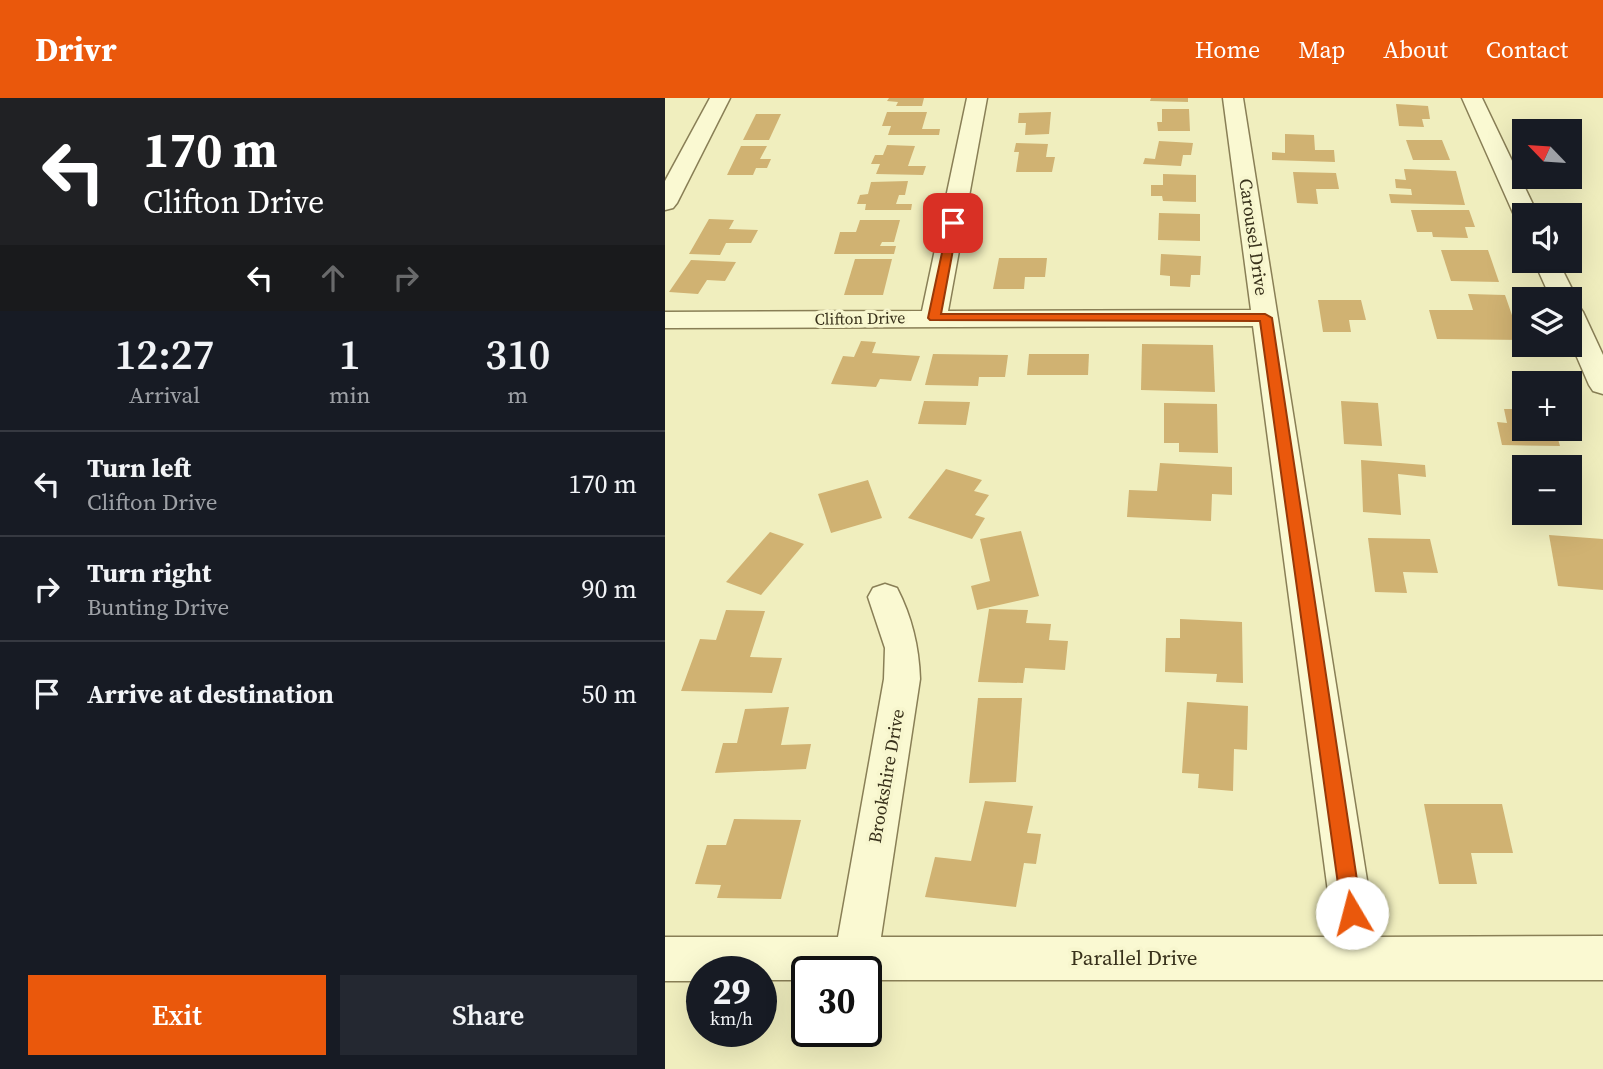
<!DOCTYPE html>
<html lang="en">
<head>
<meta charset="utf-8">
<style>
  :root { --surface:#171b24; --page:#242831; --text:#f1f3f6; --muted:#9ea1a6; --line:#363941; --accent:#ea580c }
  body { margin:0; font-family:"Source Serif 4",serif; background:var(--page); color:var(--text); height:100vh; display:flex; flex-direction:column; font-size:26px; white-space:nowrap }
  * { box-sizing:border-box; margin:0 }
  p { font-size:23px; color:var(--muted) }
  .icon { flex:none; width:38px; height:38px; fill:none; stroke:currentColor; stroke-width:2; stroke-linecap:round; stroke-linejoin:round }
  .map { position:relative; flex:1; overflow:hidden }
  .details { display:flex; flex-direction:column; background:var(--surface); width:665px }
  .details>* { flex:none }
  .hud { background:#202124; color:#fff; overflow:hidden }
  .needle { width:46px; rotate:295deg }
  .buttons { position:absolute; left:847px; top:21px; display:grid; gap:14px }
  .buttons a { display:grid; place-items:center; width:70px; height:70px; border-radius:0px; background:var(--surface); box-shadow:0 7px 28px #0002; font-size:35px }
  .speed { position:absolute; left:21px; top:858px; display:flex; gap:14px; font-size:35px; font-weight:700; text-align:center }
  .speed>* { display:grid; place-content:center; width:91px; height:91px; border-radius:50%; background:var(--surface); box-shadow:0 7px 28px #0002; line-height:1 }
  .speed small { font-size:18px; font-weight:400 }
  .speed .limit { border:4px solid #111; border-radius:10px; background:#fff; color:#111 }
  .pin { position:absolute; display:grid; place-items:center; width:60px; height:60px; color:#fff; margin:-30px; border-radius:14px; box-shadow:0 4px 10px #0006 }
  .me { position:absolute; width:77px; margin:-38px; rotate:352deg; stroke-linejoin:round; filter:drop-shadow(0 0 5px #0008) }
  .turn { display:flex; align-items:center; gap:24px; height:147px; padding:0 28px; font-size:32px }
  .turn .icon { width:91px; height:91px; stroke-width:2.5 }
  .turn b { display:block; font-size:49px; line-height:60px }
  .lanes { display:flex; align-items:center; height:66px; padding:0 28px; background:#0003; justify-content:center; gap:35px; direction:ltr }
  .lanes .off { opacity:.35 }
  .eta { display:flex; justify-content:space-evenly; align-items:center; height:119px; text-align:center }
  .eta b { font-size:42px; font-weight:600; line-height:49px }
  .primary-button { display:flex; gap:14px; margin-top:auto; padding:14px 28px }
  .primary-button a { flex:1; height:80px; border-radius:0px; background:var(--accent); color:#fff; font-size:28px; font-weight:600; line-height:80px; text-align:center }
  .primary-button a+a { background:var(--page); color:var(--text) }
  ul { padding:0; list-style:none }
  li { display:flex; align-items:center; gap:21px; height:105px; padding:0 28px; border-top:2px solid var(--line) }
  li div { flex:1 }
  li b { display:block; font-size:26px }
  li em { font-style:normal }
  header { display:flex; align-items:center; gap:42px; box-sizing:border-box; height:98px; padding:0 35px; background:var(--accent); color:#fff }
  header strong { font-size:33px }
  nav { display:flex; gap:38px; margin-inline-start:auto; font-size:24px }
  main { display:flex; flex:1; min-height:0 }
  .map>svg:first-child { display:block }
  .building { fill:#d0b272 }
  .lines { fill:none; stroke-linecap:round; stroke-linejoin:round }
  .street-casing { stroke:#897f56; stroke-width:3 }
  .street { fill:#faf9d2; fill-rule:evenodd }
  .route { fill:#ea580c; stroke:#983908; stroke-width:2 }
  .labels { text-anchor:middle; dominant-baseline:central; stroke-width:7; stroke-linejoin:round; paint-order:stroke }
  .far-street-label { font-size:16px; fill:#38311b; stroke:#f7f6ce }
  .street-label { font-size:18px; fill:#38311b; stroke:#f7f6ce }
  .near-street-label { font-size:21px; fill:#38311b; stroke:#f7f6ce }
</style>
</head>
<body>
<header>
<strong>Drivr</strong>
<nav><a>Home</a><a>Map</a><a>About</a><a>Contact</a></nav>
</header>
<main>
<section class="details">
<div class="hud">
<div class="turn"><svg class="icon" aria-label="left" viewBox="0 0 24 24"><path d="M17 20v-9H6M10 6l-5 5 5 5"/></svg><div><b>170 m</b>Clifton Drive</div></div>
<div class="lanes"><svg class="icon" aria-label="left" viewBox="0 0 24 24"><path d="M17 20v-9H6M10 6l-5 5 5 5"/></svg><svg class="icon off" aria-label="ahead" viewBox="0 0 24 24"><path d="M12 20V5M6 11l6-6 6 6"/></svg><svg class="icon off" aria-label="right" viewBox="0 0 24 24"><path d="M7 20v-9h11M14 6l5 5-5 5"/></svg></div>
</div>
<div class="eta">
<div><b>12:27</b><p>Arrival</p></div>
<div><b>1</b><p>min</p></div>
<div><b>310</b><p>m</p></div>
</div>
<ul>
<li><svg class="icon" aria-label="left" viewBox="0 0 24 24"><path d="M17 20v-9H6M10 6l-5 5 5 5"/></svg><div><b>Turn left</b><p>Clifton Drive</p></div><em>170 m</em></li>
<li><svg class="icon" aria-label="right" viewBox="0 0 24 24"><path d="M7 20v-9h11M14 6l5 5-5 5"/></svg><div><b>Turn right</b><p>Bunting Drive</p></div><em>90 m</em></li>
<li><svg class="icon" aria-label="arrive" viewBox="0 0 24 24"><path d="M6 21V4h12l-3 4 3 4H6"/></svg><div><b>Arrive at destination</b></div><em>50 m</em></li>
</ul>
<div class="primary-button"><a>Exit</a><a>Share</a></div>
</section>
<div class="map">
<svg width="938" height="971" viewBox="0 0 938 971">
  <rect width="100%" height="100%" fill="#f0eebe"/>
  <g class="building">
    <path d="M 224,0 L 259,0 L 257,8 L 231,8 L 233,4 L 222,3 Z"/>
    <path d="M 486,0 L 523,0 L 523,4 L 485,3 Z"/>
    <path d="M 731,6 L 763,8 L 765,21 L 757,21 L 759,29 L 734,28 Z"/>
    <path d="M 497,11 L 524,11 L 525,33 L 493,33 L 492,24 L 497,24 Z"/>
    <path d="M 222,14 L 262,14 L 257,31 L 275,31 L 274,37 L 223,37 L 226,28 L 217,28 Z"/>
    <path d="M 386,14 L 384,36 L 360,37 L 361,25 L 353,25 L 354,15 Z"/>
    <path d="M 91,16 L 116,16 L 104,42 L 78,42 Z"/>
    <path d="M 620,36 L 649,37 L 650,52 L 669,52 L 670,64 L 607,62 L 607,54 L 620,55 Z"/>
    <path d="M 741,42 L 777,42 L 785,62 L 748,62 Z"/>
    <path d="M 494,43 L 528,45 L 526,57 L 518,57 L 516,68 L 478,66 L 480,60 L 490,61 Z"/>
    <path d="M 351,45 L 383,46 L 381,59 L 390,59 L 387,74 L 351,74 L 354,54 L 349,54 Z"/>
    <path d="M 222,47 L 250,48 L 243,68 L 261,68 L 258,77 L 211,76 L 215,66 L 206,66 L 210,57 L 218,57 Z"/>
    <path d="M 76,48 L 102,48 L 95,61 L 106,61 L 102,70 L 91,70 L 88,77 L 62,77 Z"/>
    <path d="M 739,71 L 791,73 L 800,107 L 726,105 L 724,96 L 747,97 L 746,91 L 731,90 L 730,81 L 741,82 Z"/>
    <path d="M 628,74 L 671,75 L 674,91 L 651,91 L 653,106 L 632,105 Z"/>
    <path d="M 498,76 L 531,77 L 531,104 L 498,103 L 497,98 L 486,98 L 486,87 L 498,87 Z"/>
    <path d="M 243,83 L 240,97 L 234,97 L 231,106 L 247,106 L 246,112 L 200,112 L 201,106 L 192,106 L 195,97 L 203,96 L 206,84 Z"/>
    <path d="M 746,112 L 804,112 L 810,129 L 800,129 L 803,140 L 768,139 L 767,134 L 752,134 Z"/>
    <path d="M 494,115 L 535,116 L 535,143 L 493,142 Z"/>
    <path d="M 44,121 L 69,122 L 64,131 L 93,132 L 86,145 L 61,145 L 55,157 L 24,156 Z"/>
    <path d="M 195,122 L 235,122 L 229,144 L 217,144 L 215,148 L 231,148 L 229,156 L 169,156 L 175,134 L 191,134 Z"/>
    <path d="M 776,152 L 823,152 L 834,184 L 786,183 Z"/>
    <path d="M 496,156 L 536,158 L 535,177 L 526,177 L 525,189 L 505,188 L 505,178 L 495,177 Z"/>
    <path d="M 334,160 L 382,160 L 380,179 L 360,179 L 359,191 L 328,191 Z"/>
    <path d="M 190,161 L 227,161 L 218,197 L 179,197 Z"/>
    <path d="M 26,162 L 71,164 L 60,183 L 42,182 L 33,196 L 4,194 Z"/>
    <path d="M 803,196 L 840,197 L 849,223 L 859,223 L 859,242 L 772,241 L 764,212 L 808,212 Z"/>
    <path d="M 653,202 L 696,202 L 701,222 L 684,222 L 686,234 L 658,234 Z"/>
    <path d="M 196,243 L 211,244 L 207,255 L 255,258 L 246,283 L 215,281 L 211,289 L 166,286 L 178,258 L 189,259 Z"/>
    <path d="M 477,246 L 548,247 L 550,294 L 476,292 Z"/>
    <path d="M 268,256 L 343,257 L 340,279 L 314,279 L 313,288 L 260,287 Z"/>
    <path d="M 364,256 L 424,256 L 423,277 L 362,277 Z"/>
    <path d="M 259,303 L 305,304 L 301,327 L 253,326 Z"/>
    <path d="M 676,303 L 713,305 L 717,348 L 679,346 Z"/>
    <path d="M 499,305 L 552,306 L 553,355 L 514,354 L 514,345 L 499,345 Z"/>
    <path d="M 839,311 L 859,311 L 859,331 L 890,331 L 895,348 L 837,347 L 832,324 L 842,325 Z"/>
    <path d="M 696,362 L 760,367 L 761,379 L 733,376 L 736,417 L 698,414 Z"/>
    <path d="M 495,365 L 567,369 L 567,397 L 547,396 L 546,423 L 462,419 L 464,392 L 492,393 Z"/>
    <path d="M 281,371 L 317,382 L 309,393 L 324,397 L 310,417 L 320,420 L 307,441 L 243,420 Z"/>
    <path d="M 203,382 L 217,420 L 166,435 L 153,396 Z"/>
    <path d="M 356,433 L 374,498 L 312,512 L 306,488 L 325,483 L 315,441 Z"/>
    <path d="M 105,434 L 139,446 L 96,497 L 61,484 Z"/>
    <path d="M 884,437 L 938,441 L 938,492 L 893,488 Z"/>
    <path d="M 703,440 L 765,441 L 773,475 L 738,474 L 742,495 L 710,494 Z"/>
    <path d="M 324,511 L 363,512 L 361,525 L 386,526 L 384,542 L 403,543 L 400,572 L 360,570 L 358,585 L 313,584 Z"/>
    <path d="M 61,512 L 100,513 L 85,559 L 117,560 L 107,595 L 16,593 L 35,541 L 51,542 Z"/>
    <path d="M 515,521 L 577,524 L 578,585 L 551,584 L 552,576 L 500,574 L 501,540 L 515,540 Z"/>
    <path d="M 313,600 L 357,600 L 351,684 L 304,685 Z"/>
    <path d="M 522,604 L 583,608 L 582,652 L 569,651 L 568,693 L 533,690 L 534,676 L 517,675 Z"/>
    <path d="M 124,609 L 116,647 L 146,646 L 141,671 L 50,675 L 58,645 L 72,645 L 80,611 Z"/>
    <path d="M 320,703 L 368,708 L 362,735 L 376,736 L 371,766 L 359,765 L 351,809 L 260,799 L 270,759 L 306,763 Z"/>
    <path d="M 759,706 L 837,706 L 848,755 L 806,755 L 812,786 L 774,786 Z"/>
    <path d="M 69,721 L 136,722 L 116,801 L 52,800 L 56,787 L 30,786 L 42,747 L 61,747 Z"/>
  </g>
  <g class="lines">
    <g class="street-casing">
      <g id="street">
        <path d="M 45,0 L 65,0 L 12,105 L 8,110 L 0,112 L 0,83 Z"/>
        <path d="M 302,0 L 322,0 L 283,213 L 586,212 L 558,0 L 578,0 L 711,839 L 938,838 L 938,882 L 201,882 L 201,873 L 142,873 L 142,882 L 96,882 L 96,873 L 37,873 L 37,883 L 0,883 L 0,839 L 173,839 L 219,581 L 220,550 L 203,499 L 208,490 L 220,486 L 232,490 C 247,519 254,549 255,581 L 216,839 L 669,839 L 588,228 L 0,230 L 0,214 L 257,213 Z"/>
        <path d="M 797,0 L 817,0 L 873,117 L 859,117 L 859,124 L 853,122 L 849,117 Z"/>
        <path d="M 869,163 L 893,163 L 912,201 L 907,207 L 914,208 L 918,214 L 938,257 L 938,296 L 928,293 L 924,287 L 905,243 L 905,201 L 886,201 Z"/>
      </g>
    </g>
    <use href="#street" class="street"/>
  </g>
  <path class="route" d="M 284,122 L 293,125 L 276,216 L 600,216 L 607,220 L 697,815 L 694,822 L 687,825 L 680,822 L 677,815 L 595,223 L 265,222 L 263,220 Z"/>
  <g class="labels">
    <g class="far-street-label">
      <text transform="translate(195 220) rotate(-1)">Clifton Drive</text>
    </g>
    <g class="street-label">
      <text transform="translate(589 139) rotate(82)">Carousel Drive</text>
      <text transform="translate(221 678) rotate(-80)">Brookshire Drive</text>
    </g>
    <g class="near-street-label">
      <text x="469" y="859">Parallel Drive</text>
    </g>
  </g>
</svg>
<div class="buttons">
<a><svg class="needle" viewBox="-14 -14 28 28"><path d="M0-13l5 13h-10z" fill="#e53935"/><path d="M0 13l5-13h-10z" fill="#9ea1a6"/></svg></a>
<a><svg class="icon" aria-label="sound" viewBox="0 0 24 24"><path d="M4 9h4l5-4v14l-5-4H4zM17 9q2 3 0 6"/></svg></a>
<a><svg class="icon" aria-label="layers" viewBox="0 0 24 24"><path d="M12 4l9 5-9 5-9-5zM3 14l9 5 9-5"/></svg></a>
<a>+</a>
<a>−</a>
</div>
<div class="speed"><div>29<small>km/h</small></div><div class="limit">30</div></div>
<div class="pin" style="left:288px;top:125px;background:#d93025"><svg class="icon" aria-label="arrive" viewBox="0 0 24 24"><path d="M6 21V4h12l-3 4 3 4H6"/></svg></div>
<svg class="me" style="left:687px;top:815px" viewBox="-20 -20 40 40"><circle r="19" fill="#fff"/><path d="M0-13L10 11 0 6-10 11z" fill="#ea580c"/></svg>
</div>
</main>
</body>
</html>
